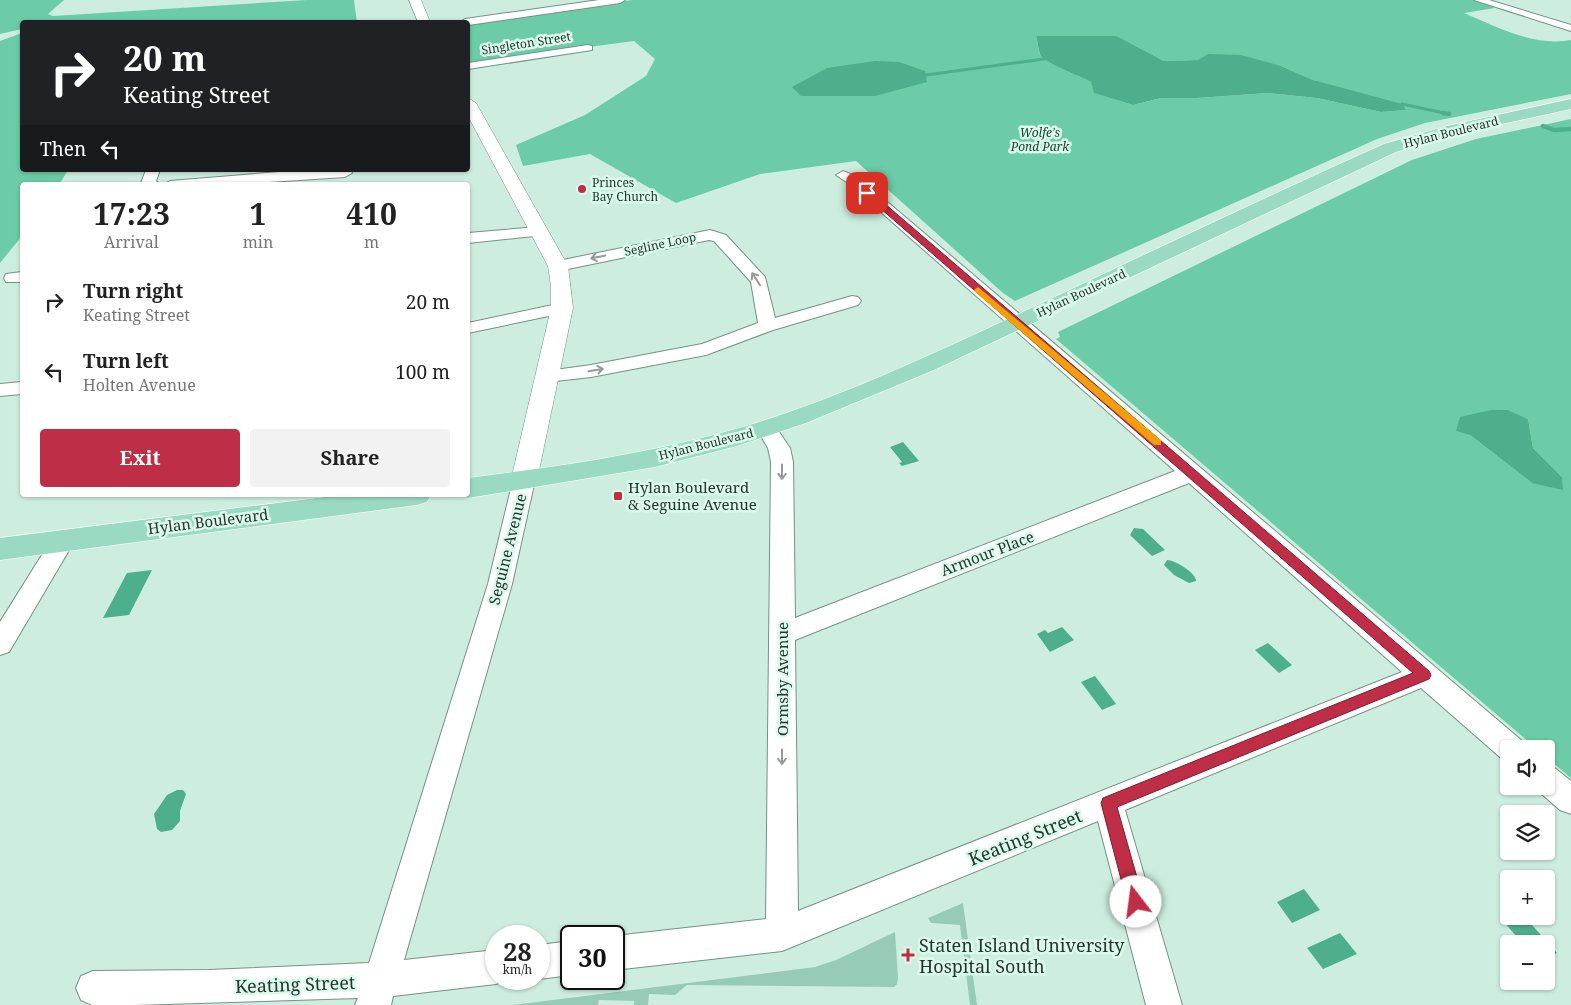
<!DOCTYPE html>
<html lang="en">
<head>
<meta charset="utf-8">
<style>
  :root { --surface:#fff; --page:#f2f2f2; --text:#222; --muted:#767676; --accent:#be2e46 }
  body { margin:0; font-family:"Noto Serif",serif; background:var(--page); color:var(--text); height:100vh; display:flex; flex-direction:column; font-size:19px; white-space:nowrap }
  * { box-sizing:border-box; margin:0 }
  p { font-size:16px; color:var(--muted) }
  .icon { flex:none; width:28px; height:28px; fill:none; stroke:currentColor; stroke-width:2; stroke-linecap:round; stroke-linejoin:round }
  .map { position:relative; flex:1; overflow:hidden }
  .sheet { position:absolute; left:20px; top:182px; width:450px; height:315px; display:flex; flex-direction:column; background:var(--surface); border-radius:5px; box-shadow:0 1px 4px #0004 }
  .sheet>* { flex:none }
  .guide { position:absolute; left:20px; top:20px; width:450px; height:152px; border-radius:5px; box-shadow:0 1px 4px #0004; background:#202124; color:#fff; overflow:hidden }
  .controls { position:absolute; left:1500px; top:740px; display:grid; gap:10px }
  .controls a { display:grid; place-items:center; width:55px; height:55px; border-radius:5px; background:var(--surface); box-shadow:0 1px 4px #0004; font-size:25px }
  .speed { position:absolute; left:485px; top:925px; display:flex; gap:10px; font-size:25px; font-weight:700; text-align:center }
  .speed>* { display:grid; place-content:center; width:65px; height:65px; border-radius:50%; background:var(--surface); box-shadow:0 1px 4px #0004; line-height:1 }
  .speed small { font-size:12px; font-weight:400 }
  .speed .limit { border:2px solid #111; border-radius:8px; background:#fff; color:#111 }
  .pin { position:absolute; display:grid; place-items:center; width:42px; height:42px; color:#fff; margin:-21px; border-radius:10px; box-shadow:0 2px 8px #0006 }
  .me { position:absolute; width:55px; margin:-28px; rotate:345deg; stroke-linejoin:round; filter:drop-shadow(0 0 4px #0008) }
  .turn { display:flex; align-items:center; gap:18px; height:105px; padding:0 20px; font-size:22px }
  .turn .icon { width:65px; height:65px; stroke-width:2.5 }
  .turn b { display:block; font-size:35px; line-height:42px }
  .then { display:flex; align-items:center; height:48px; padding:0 20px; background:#0003; gap:10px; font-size:19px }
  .eta { display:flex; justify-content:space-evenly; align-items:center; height:85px; text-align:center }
  .eta b { font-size:30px; font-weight:700; line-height:35px }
  .action { display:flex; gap:10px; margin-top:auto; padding:10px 20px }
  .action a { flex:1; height:58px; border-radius:5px; background:var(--accent); color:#fff; font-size:20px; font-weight:700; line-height:58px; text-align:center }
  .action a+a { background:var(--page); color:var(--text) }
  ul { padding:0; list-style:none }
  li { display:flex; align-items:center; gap:15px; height:70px; padding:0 20px }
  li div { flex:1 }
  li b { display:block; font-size:19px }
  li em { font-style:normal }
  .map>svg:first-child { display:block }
  .green { fill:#96ccb5 }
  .forest { fill:#6bcca7; fill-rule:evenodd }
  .water { fill:#4daf8c }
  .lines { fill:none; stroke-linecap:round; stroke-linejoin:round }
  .stream-far1 { stroke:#4daf8c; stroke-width:3 }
  .stream { stroke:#4daf8c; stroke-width:4.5 }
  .street-casing { stroke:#739285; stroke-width:2 }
  .secondary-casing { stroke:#739285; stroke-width:1 }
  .primary-casing { stroke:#fff; stroke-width:1 }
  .street { fill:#fff; fill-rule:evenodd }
  .secondary { fill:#fff; fill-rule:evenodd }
  .primary { fill:#9adac3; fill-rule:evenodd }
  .oneway { stroke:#949a97 }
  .route { fill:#be2e46; stroke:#7c1e2e }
  .slow { fill:#f59e0b }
  .poi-dot { fill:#be2e46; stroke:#dafbec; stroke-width:2 }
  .labels { text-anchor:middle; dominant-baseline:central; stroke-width:5; stroke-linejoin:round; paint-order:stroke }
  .far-street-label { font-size:12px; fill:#28352f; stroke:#dafbec }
  .far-park-label { font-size:12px; font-style:italic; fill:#184333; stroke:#dafbec }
  .far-poi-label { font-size:12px; fill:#28352f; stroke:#dafbec; text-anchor:start }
  .poi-label { font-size:15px; fill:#28352f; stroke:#dafbec; text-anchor:start }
  .street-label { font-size:15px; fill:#28352f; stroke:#dafbec }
  .near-street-label { font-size:18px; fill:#28352f; stroke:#dafbec }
  .near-poi-label { font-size:18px; fill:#28352f; stroke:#dafbec; text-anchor:start }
</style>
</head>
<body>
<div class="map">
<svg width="1571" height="1005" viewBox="0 0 1571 1005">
  <rect width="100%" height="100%" fill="#cdeedf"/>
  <g class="green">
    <path d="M 963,903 L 977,1005 L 970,1005 L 960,925 L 931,923 L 928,918 Z"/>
    <path d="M 895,932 L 898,978 L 897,984 L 894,987 L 687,985 L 675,995 L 649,994 L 648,1005 L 634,1005 L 634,1001 L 599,1000 L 598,1005 L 513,1005 L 815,967 L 836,960 Z"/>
  </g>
  <g class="forest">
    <path d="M 0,0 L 64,0 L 48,14 L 53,16 L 307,0 L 354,0 L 357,22 L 22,22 L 22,29 L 0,34 Z"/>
    <path d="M 632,0 L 1473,0 L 1495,8 L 1464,13 C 1497,27 1534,47 1571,40 L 1571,94 L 1425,123 L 1377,139 L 1015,301 L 1003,293 L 856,161 L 760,174 L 676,203 L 590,154 L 523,166 L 516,145 L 585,115 L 646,76 L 655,59 L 634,41 L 468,63 L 468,25 ZM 1036,36 L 1117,36 L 1164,61 L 1198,60 L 1281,66 L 1313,80 L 1406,110 L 1381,112 L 1317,98 L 1268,93 L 1197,98 L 1161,98 L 1133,105 L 1095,93 L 1091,82 C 1080,76 1046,64 1041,56 C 1038,51 1038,42 1036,36 Z"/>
    <path d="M 22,33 L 22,170 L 68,170 L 59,185 L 22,185 L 22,236 L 0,263 L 0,41 Z"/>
    <path d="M 1571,119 L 1571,778 L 1546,757 L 1546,749 L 1537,749 L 1056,339 L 1060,337 L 1058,332 L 1412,160 L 1476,139 ZM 1491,410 L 1508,410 L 1528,419 L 1533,448 L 1562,477 L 1532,483 L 1470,435 Z"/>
  </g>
  <g class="water">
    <path d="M 1036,36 L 1117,36 L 1164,61 L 1198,60 L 1208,54 L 1241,55 L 1281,66 L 1313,80 L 1402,104 L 1406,110 L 1381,112 L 1317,98 L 1268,93 L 1197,98 L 1161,98 L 1133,105 L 1094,93 L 1091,82 C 1080,76 1046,64 1041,56 C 1038,50 1038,42 1036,36 Z"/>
    <path d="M 875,61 L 899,62 L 925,71 L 927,82 L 875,96 L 801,96 L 792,87 L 827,68 Z"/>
    <path d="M 1491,410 L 1508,410 L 1528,419 L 1533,448 L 1562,477 L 1563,490 L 1532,483 L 1470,435 L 1456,431 L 1460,417 Z"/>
    <path d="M 903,442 L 919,461 L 902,466 L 899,463 L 902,462 L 890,447 Z"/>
    <path d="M 1134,528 L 1143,529 L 1165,550 L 1152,556 L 1130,535 Z"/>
    <path d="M 1167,560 C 1175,560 1196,573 1196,581 L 1189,583 L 1174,575 L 1164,565 Z"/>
    <path d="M 152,570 L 129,615 L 103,618 L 127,573 Z"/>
    <path d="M 1062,627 L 1074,640 L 1050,652 L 1037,634 L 1045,630 L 1048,633 Z"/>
    <path d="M 1268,643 L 1292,665 L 1279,673 L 1255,650 Z"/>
    <path d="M 1095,676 L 1116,704 L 1102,710 L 1081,682 Z"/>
    <path d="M 177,790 L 183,790 L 186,794 L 180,811 L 180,821 L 172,830 L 161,832 L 157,829 L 154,814 L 167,795 Z"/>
    <path d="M 1304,889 L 1320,910 L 1292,923 L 1277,902 Z"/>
    <path d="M 1515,916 L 1524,916 L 1557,953 L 1546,958 L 1546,944 L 1523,944 L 1503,921 Z"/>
    <path d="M 1340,933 L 1357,954 L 1323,969 L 1307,948 Z"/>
  </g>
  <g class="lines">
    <g class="stream-far1">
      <path d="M 926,75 L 1044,59"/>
      <path d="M 1402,104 L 1449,114"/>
    </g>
    <g class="stream">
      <path d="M 1443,113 L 1449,114"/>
      <path d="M 1543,126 L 1554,130 L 1571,129"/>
    </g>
    <g class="street-casing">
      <g id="street">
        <path d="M 599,0 L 625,0 L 620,3 L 468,25 L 468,22 L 460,22 L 465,19 Z"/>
        <path d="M 1474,0 L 1489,0 L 1571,25 L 1571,31 Z"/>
        <path d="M 588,45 L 592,46 L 592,50 L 468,69 L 468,63 Z"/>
        <path d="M 146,170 L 160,170 L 156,181 L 160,185 L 142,185 L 141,183 Z"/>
        <path d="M 303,170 L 350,170 L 352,173 L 345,177 L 224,185 L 163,185 L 170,181 Z"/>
        <path d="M 843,171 L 858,177 L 1521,740 L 1525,749 L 1509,749 L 1509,761 L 1501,758 L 1421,688 L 1125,810 L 1182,1005 L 1146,1005 L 1098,821 L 782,951 L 614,970 L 614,936 L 766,919 L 771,462 L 768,448 L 756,428 L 759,423 L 766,421 L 773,423 L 790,448 L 793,462 L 795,618 L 1175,471 L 848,183 L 836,175 ZM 1189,483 L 1402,672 L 798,911 L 795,640 Z"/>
        <path d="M 538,227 L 544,229 L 546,232 L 544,235 L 468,243 L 468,233 Z"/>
        <path d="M 710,230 L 726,235 L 765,277 L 775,318 L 852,296 L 858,297 L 861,301 L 858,305 L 773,330 L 706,355 L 591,377 L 547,382 L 540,380 L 537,376 L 540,372 L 591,365 L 702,344 L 758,323 L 751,282 L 714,241 L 709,240 L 558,271 L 552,270 L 550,266 L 552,262 L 558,261 Z"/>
        <path d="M 22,272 L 22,282 L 6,282 L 4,278 L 6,274 Z"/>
        <path d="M 562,303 L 568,304 L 571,308 L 568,312 L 468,333 L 468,323 Z"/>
        <path d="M 22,382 L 22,394 L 0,396 L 0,384 Z"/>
        <path d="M 524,472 L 532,475 L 535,480 L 512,584 L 404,960 L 496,950 L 496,979 L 508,979 L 496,984 L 393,996 L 391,1005 L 355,1005 L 358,998 L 135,1005 L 92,1005 L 81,1000 L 76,988 L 81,976 L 93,971 L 209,970 L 369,963 L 488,584 L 513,480 L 516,475 Z"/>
        <path d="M 63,531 L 71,534 L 75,540 L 9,652 L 0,655 L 0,622 L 55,534 Z"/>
        <path d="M 1546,765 L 1556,769 L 1571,781 L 1571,814 L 1560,810 L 1536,789 L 1534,786 L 1546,786 Z"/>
        <path d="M 571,941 L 571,975 L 539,979 L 538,979 L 539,945 Z"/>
      </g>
    </g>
    <g class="secondary-casing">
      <g id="secondary">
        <path d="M 409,0 L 421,0 L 430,22 L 418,22 Z"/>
        <path d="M 468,98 L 476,103 L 568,266 L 573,308 L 537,480 L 533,487 L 524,489 L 515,487 L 511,480 L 551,308 L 551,286 L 548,266 L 468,116 Z"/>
      </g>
    </g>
    <g class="primary-casing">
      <g id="primary">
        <path d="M 1571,99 L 1571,109 L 1451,135 L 1396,152 L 934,370 L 806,423 L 737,446 L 655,467 L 505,492 L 468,498 L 459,495 L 468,495 L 468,478 C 564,466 660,452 753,424 C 852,393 946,348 1040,304 C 1154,250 1268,196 1384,144 L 1447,126 Z"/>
        <path d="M 340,495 L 431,495 L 427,502 L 417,505 L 0,560 L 0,538 Z"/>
      </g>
    </g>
    <use href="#street" class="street"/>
    <use href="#secondary" class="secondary"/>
    <use href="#primary" class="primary"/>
  </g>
  <defs><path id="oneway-shaft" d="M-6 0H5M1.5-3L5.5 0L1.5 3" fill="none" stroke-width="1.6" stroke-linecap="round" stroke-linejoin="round" transform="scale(1.25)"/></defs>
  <g class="oneway">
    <use href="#oneway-shaft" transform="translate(598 257) rotate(168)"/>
    <use href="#oneway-shaft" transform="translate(756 279) rotate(-123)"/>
    <use href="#oneway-shaft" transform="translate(596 370) rotate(-10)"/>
    <use href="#oneway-shaft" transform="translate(782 472) rotate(90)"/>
    <use href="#oneway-shaft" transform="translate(782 757) rotate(90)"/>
  </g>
  <path class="route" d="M 864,191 L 870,191 L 1429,671 L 1431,675 L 1429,679 L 1117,807 L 1144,902 L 1141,907 L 1136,910 L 1130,907 L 1127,902 L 1101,803 L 1103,798 L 1413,673 L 864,194 Z"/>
  <path class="slow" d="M 978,287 L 1161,440 L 1161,445 L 1154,445 L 975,292 L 974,290 Z"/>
  <g class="poi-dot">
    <circle cx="582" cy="189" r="5"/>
    <rect x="613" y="491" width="10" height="10" rx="2.5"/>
    <path d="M905.5 947.5h5v5h5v5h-5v5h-5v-5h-5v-5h5z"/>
  </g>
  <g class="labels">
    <g class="far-street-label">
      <text transform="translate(526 43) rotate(-9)">Singleton Street</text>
      <text transform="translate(1451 132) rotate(-14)">Hylan Boulevard</text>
      <text transform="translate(660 244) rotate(-12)">Segline Loop</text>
      <text transform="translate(1081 293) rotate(-25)">Hylan Boulevard</text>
      <text transform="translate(706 444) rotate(-14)">Hylan Boulevard</text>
    </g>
    <g class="far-park-label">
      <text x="1040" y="132">Wolfe's<tspan x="1040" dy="14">Pond Park</tspan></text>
    </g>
    <g class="far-poi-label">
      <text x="592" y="182">Princes<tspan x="592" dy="14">Bay Church</tspan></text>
    </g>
    <g class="poi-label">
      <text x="628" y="487">Hylan Boulevard<tspan x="628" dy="17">&amp; Seguine Avenue</tspan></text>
    </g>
    <g class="street-label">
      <text transform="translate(208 521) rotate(-7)">Hylan Boulevard</text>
      <text transform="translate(507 549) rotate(-76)">Seguine Avenue</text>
      <text transform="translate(987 553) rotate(-21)">Armour Place</text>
      <text transform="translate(782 679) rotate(-90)">Ormsby Avenue</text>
    </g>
    <g class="near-street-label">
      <text transform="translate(1025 837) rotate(-22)">Keating Street</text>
      <text transform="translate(295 984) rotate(-2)">Keating Street</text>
    </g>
    <g class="near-poi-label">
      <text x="919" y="945">Staten Island University<tspan x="919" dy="21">Hospital South</tspan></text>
    </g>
  </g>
</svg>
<div class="controls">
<a><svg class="icon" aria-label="sound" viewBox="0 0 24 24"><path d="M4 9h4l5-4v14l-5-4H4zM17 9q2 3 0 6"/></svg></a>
<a><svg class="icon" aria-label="layers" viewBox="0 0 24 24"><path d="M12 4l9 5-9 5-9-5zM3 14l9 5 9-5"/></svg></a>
<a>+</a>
<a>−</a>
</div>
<div class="speed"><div>28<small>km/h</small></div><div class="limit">30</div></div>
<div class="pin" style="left:867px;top:193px;background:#d93025"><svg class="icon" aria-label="arrive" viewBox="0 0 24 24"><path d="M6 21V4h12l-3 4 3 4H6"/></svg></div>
<svg class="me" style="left:1136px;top:902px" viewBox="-20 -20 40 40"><circle r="19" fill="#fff"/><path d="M0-13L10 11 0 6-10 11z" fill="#be2e46"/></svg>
<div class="guide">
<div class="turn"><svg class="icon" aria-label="right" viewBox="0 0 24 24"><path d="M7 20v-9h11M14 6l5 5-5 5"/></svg><div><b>20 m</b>Keating Street</div></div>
<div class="then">Then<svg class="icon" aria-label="left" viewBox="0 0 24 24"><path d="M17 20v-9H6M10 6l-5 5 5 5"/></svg></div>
</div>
<section class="sheet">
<div class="eta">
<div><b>17:23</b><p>Arrival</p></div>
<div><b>1</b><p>min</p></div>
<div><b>410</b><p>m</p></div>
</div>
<ul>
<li><svg class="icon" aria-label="right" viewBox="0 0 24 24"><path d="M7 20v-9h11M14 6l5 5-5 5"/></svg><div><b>Turn right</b><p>Keating Street</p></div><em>20 m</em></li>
<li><svg class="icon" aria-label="left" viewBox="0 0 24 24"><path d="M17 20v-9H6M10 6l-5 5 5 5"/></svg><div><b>Turn left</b><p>Holten Avenue</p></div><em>100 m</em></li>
</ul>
<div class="action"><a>Exit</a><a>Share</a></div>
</section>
</div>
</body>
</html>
